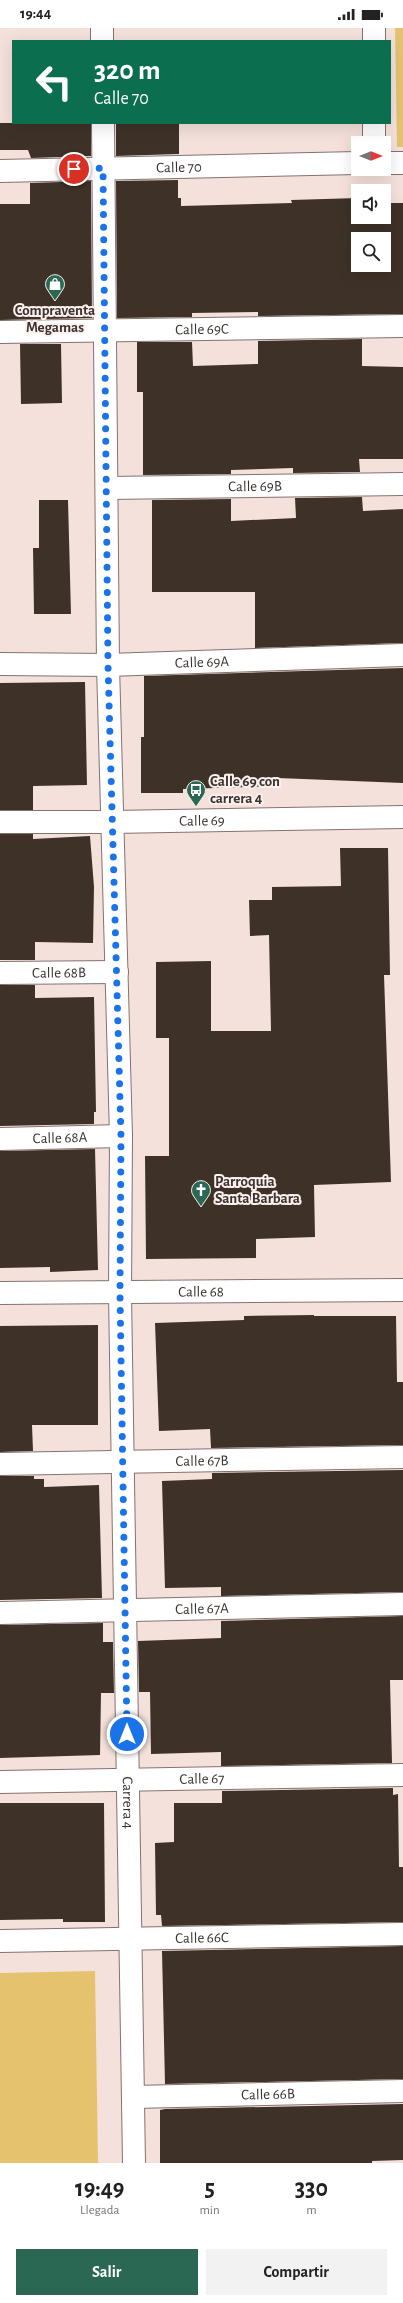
<!DOCTYPE html>
<html lang="es">
<head>
<meta charset="utf-8">
<style>
  :root { --surface:#fff; --page:#f2f2f2; --text:#222; --muted:#767676; --accent:#2b6854 }
  body { margin:0; font-family:"Alegreya Sans",sans-serif; background:var(--page); color:var(--text); height:100vh; display:flex; flex-direction:column; font-size:15px; white-space:nowrap }
  * { box-sizing:border-box; margin:0 }
  p { font-size:13px; color:var(--muted) }
  .icon { flex:none; width:22px; height:22px; fill:none; stroke:currentColor; stroke-width:2; stroke-linecap:round; stroke-linejoin:round }
  .map { position:relative; height:2135px; overflow:hidden }
  .side { display:flex; flex-direction:column; background:var(--surface); flex:1 }
  .side>* { flex:none }
  .banner { position:absolute; left:12px; top:12px; width:379px; height:84px; border-radius:0px; box-shadow:0 4px 16px #0002; background:#0b6e4f; color:#fff; overflow:hidden }
  .needle { width:26px; rotate:90deg }
  .buttons { position:absolute; left:351px; top:108px; display:grid; gap:8px }
  .buttons a { display:grid; place-items:center; width:40px; height:40px; border-radius:0px; background:var(--surface); box-shadow:0 4px 16px #0002; font-size:20px }
  .pin { position:absolute; display:grid; place-items:center; width:34px; height:34px; color:#fff; margin:-17px; border:2px solid #fff; border-radius:50%; box-shadow:0 1px 4px #0007 }
  .me { position:absolute; width:44px; margin:-22px; rotate:0deg; stroke-linejoin:round; filter:drop-shadow(0 0 3px #0008) }
  .turn { display:flex; align-items:center; gap:14px; height:84px; padding:0 16px; font-size:18px }
  .turn .icon { width:52px; height:52px; stroke-width:2.5 }
  .turn b { display:block; font-size:28px; line-height:34px }
  .eta { display:flex; justify-content:space-evenly; align-items:center; height:68px; text-align:center }
  .eta b { font-size:24px; font-weight:700; line-height:28px }
  .action { display:flex; gap:8px; margin-top:auto; padding:8px 16px }
  .action a { flex:1; height:46px; border-radius:0px; background:var(--accent); color:#fff; font-size:16px; font-weight:700; line-height:46px; text-align:center }
  .action a+a { background:var(--page); color:var(--text) }
  .status { display:flex; justify-content:space-between; align-items:center; height:28px; padding:0 20px; background:var(--surface); direction:ltr }
  .status svg { height:11px; fill:currentColor }
  .map>svg:first-child { display:block }
  .green { fill:#e5c36e }
  .building { fill:#3e3228; fill-rule:evenodd }
  .lines { fill:none; stroke-linecap:round; stroke-linejoin:round }
  .minor-casing { stroke:#85726e; stroke-width:24 }
  .tertiary-casing { stroke:#85726e; stroke-width:24 }
  .minor { stroke:#fff; stroke-width:22 }
  .tertiary { stroke:#fff; stroke-width:22 }
  .route { stroke:#1a73e8; stroke-width:7; stroke-dasharray:0 12.6 }
  .labels { text-anchor:middle; dominant-baseline:central; stroke-width:4; stroke-linejoin:round; paint-order:stroke }
  .street-label { font-size:15px; fill:#3b3331; stroke:#fdf0ed }
  .poi-label { font-size:15px; font-weight:bold; fill:#3b3331; stroke:#fdf0ed; text-anchor:start }
</style>
</head>
<body>
<div class="status"><b>19:44</b><svg viewBox="0 0 49 12"><path d="M0 12V9h3v3zM5 12V6h3v6zM10 12V3h3v9zM15 12V0h3v12zM26 1h20v11H26zM47 4h2v5h-2z"/></svg></div>
<div class="map">
<svg width="403" height="2135" viewBox="0 0 403 2135">
  <rect width="100%" height="100%" fill="#f5e1db"/>
  <g class="green">
    <path d="M 395,0 L 403,0 L 403,119 L 397,119 Z"/>
    <path d="M 95,1943 L 98,2135 L 0,2135 L 0,1945 Z"/>
  </g>
  <g class="building">
    <path d="M 0,95 L 91,95 L 91,128 L 31,130 L 28,122 L 0,122 Z"/>
    <path d="M 116,95 L 179,95 L 179,126 L 116,128 Z"/>
    <path d="M 178,152 L 178,170 L 181,170 L 181,178 L 292,175 L 291,172 L 358,170 L 358,189 L 384,189 L 384,175 L 403,175 L 403,286 L 258,288 L 258,284 L 192,285 L 192,289 L 117,290 L 116,153 ZM 358,211 L 384,211 L 384,237 L 358,237 Z"/>
    <path d="M 91,153 L 92,290 L 0,292 L 0,176 L 30,176 L 30,155 Z"/>
    <path d="M 362,311 L 362,338 L 403,339 L 403,431 L 359,431 L 360,444 L 293,445 L 293,440 L 231,442 L 231,446 L 143,447 L 143,364 L 137,364 L 137,314 L 192,314 L 193,338 L 258,336 L 258,313 Z"/>
    <path d="M 20,316 L 61,316 L 62,375 L 21,376 Z"/>
    <path d="M 362,469 L 363,483 L 403,481 L 403,615 L 255,620 L 255,564 L 152,564 L 152,472 L 231,471 L 231,493 L 296,490 L 295,470 Z"/>
    <path d="M 39,472 L 68,472 L 71,586 L 34,586 L 33,520 L 39,520 Z"/>
    <path d="M 403,640 L 403,755 L 278,750 L 279,758 L 183,761 L 183,765 L 141,765 L 141,709 L 144,709 L 144,648 Z"/>
    <path d="M 85,654 L 87,757 L 33,758 L 33,782 L 0,782 L 0,655 Z"/>
    <path d="M 0,806 L 33,806 L 33,811 L 90,808 L 94,859 L 93,915 L 35,914 L 35,932 L 0,932 Z"/>
    <path d="M 340,820 L 388,820 L 390,947 L 384,947 L 391,1154 L 314,1157 L 315,1209 L 256,1211 L 256,1230 L 146,1231 L 145,1128 L 169,1128 L 169,1010 L 156,1010 L 156,934 L 211,933 L 211,1003 L 271,1003 L 269,907 L 250,908 L 249,872 L 272,872 L 272,859 L 341,858 Z"/>
    <path d="M 0,957 L 35,957 L 35,970 L 94,969 L 96,1084 L 94,1084 L 94,1096 L 0,1098 Z"/>
    <path d="M 95,1121 L 98,1242 L 50,1244 L 50,1239 L 0,1240 L 0,1123 Z"/>
    <path d="M 314,1287 L 314,1288 L 396,1288 L 397,1354 L 403,1354 L 403,1417 L 211,1420 L 210,1401 L 159,1403 L 155,1295 L 244,1292 L 244,1288 Z"/>
    <path d="M 98,1297 L 98,1397 L 32,1397 L 33,1423 L 0,1424 L 0,1298 Z"/>
    <path d="M 403,1442 L 403,1564 L 221,1568 L 221,1559 L 165,1560 L 162,1453 L 212,1451 L 212,1445 Z"/>
    <path d="M 0,1448 L 34,1448 L 34,1451 L 44,1451 L 44,1459 L 99,1457 L 102,1570 L 0,1572 Z"/>
    <path d="M 403,1588 L 403,1652 L 390,1652 L 392,1735 L 221,1738 L 221,1724 L 151,1726 L 150,1664 L 139,1664 L 138,1613 L 221,1610 L 221,1593 Z"/>
    <path d="M 103,1595 L 103,1614 L 113,1614 L 114,1665 L 101,1665 L 100,1727 L 0,1730 L 0,1597 Z"/>
    <path d="M 393,1760 L 393,1767 L 398,1766 L 399,1839 L 403,1839 L 403,1894 L 162,1898 L 161,1887 L 156,1887 L 155,1815 L 174,1814 L 174,1775 L 222,1775 L 222,1763 Z"/>
    <path d="M 0,1775 L 104,1775 L 105,1894 L 63,1894 L 63,1891 L 0,1892 Z"/>
    <path d="M 403,1918 L 403,2051 L 165,2056 L 162,1923 Z"/>
    <path d="M 403,2076 L 403,2132 L 372,2133 L 372,2135 L 160,2135 L 160,2082 L 165,2081 Z"/>
  </g>
  <g class="lines">
    <g class="minor-casing">
      <g id="minor">
        <path d="M 374,0 L 374,13"/>
        <path d="M 374,95 L 374,115"/>
        <path d="M 384,135 L 403,135"/>
        <path id="s1" d="M 0,143 L 358,135"/>
        <path id="s2" d="M 0,304 L 403,298"/>
        <path id="s3" d="M 107,460 L 403,456"/>
        <path id="s4" d="M 0,636 L 108,637 L 403,627"/>
        <path d="M 0,794 L 112,794"/>
        <path id="s5" d="M 0,945 L 117,944"/>
        <path id="s6" d="M 0,1111 L 121,1108"/>
        <path id="s7" d="M 0,1265 L 403,1262"/>
        <path id="s8" d="M 0,1436 L 403,1429"/>
        <path id="s9" d="M 0,1585 L 403,1576"/>
        <path id="s10" d="M 0,1754 L 403,1747"/>
        <path id="s11" d="M 0,1913 L 403,1906"/>
        <path id="s12" d="M 133,2069 L 403,2063"/>
      </g>
    </g>
    <g class="tertiary-casing">
      <g id="tertiary">
        <path d="M 102,0 L 102,13"/>
        <path id="s13" d="M 103,95 L 108,637 L 121,1108 L 120,1266 L 134,2135"/>
        <path id="s14" d="M 112,794 L 403,789"/>
      </g>
    </g>
    <use href="#minor" class="minor"/>
    <use href="#tertiary" class="tertiary"/>
  </g>
  <g class="lines">
    <path class="route" d="M 74,141 L 103,140 L 108,637 L 121,1108 L 120,1266 L 127,1706"/>
  </g>
  <defs>
    <g id="shop-pin" transform="scale(1)"><path d="M0 17L-7.5 6A9.5 9.5 0 1 1 7.5 6Z" fill="#2b6854" stroke="#fdf0ed"/><path d="M-5-2.5h2.3a2.7 3.5 0 0 1 5.4 0H5L5.5 6h-11ZM-1.5-2.5h3a1.5 2.3 0 0 0-3 0Z" fill="#fff"/></g>
    <g id="bus-pin" transform="scale(1)"><path d="M0 17L-7.5 6A9.5 9.5 0 1 1 7.5 6Z" fill="#2b6854" stroke="#fdf0ed"/><path d="M-5-6H5V4H4V6H2V4H-2V6H-4V4H-5ZM-3.5-4V0h7V-4ZM-3.5 1.2v1.5H-2V1.2ZM2 1.2v1.5H3.5V1.2Z" fill="#fff"/></g>
    <g id="church-pin" transform="scale(1)"><path d="M0 17L-7.5 6A9.5 9.5 0 1 1 7.5 6Z" fill="#2b6854" stroke="#fdf0ed"/><path d="M-1.2-6h2.4v3.5h3.3v2.4h-3.3V6h-2.4V-.1h-3.3v-2.4h3.3Z" fill="#fff"/></g>
  </defs>
  <g fill-rule="evenodd">
    <use href="#shop-pin" x="55" y="256"/>
    <use href="#bus-pin" x="196" y="762"/>
    <use href="#church-pin" x="201" y="1162"/>
  </g>
  <g class="labels">
    <g class="street-label">
      <text stroke="none"><textPath href="#s1" startOffset="179">Calle 70</textPath></text>
      <text stroke="none"><textPath href="#s2" startOffset="202">Calle 69C</textPath></text>
      <text stroke="none"><textPath href="#s3" startOffset="148">Calle 69B</textPath></text>
      <text stroke="none"><textPath href="#s4" startOffset="202">Calle 69A</textPath></text>
      <text stroke="none"><textPath href="#s14" startOffset="90">Calle 69</textPath></text>
      <text stroke="none"><textPath href="#s5" startOffset="59">Calle 68B</textPath></text>
      <text stroke="none"><textPath href="#s6" startOffset="60">Calle 68A</textPath></text>
      <text stroke="none"><textPath href="#s7" startOffset="201">Calle 68</textPath></text>
      <text stroke="none"><textPath href="#s8" startOffset="202">Calle 67B</textPath></text>
      <text stroke="none"><textPath href="#s9" startOffset="202">Calle 67A</textPath></text>
      <text stroke="none"><textPath href="#s10" startOffset="202">Calle 67</textPath></text>
      <text stroke="none"><textPath href="#s13" startOffset="1680">Carrera 4</textPath></text>
      <text stroke="none"><textPath href="#s11" startOffset="202">Calle 66C</textPath></text>
      <text stroke="none"><textPath href="#s12" startOffset="135">Calle 66B</textPath></text>
    </g>
    <g class="poi-label">
      <text x="55" y="282" text-anchor="middle">Compraventa<tspan x="55" dy="17">Megamas</tspan></text>
      <text x="210" y="753">Calle 69 con<tspan x="210" dy="17">carrera 4</tspan></text>
      <text x="215" y="1153">Parroquia<tspan x="215" dy="17">Santa Barbara</tspan></text>
    </g>
  </g>
</svg>
<div class="buttons">
<a><svg class="needle" viewBox="-14 -14 28 28"><path d="M0-13l5 13h-10z" fill="#e53935"/><path d="M0 13l5-13h-10z" fill="#767676"/></svg></a>
<a><svg class="icon" aria-label="sound" viewBox="0 0 24 24"><path d="M4 9h4l5-4v14l-5-4H4zM17 9q2 3 0 6"/></svg></a>
<a><svg class="icon" aria-label="search" viewBox="0 0 24 24"><circle cx="10" cy="10" r="6"/><path d="M15 15l6 6"/></svg></a>
</div>
<div class="pin" style="left:74px;top:141px;background:#d93025"><svg class="icon" aria-label="arrive" viewBox="0 0 24 24"><path d="M6 21V4h12l-3 4 3 4H6"/></svg></div>
<svg class="me" style="left:127px;top:1706px" viewBox="-20 -20 40 40"><circle r="17" fill="#1a73e8" stroke="#fff" stroke-width="3"/><path d="M0-11L8 9 0 5-8 9z" fill="#fff"/></svg>
<div class="banner">
<div class="turn"><svg class="icon" aria-label="left" viewBox="0 0 24 24"><path d="M17 20v-9H6M10 6l-5 5 5 5"/></svg><div><b>320 m</b>Calle 70</div></div>
</div>
</div>
<section class="side">
<div class="eta">
<div><b>19:49</b><p>Llegada</p></div>
<div><b>5</b><p>min</p></div>
<div><b>330</b><p>m</p></div>
</div>
<div class="action"><a>Salir</a><a>Compartir</a></div>
</section>
</body>
</html>
